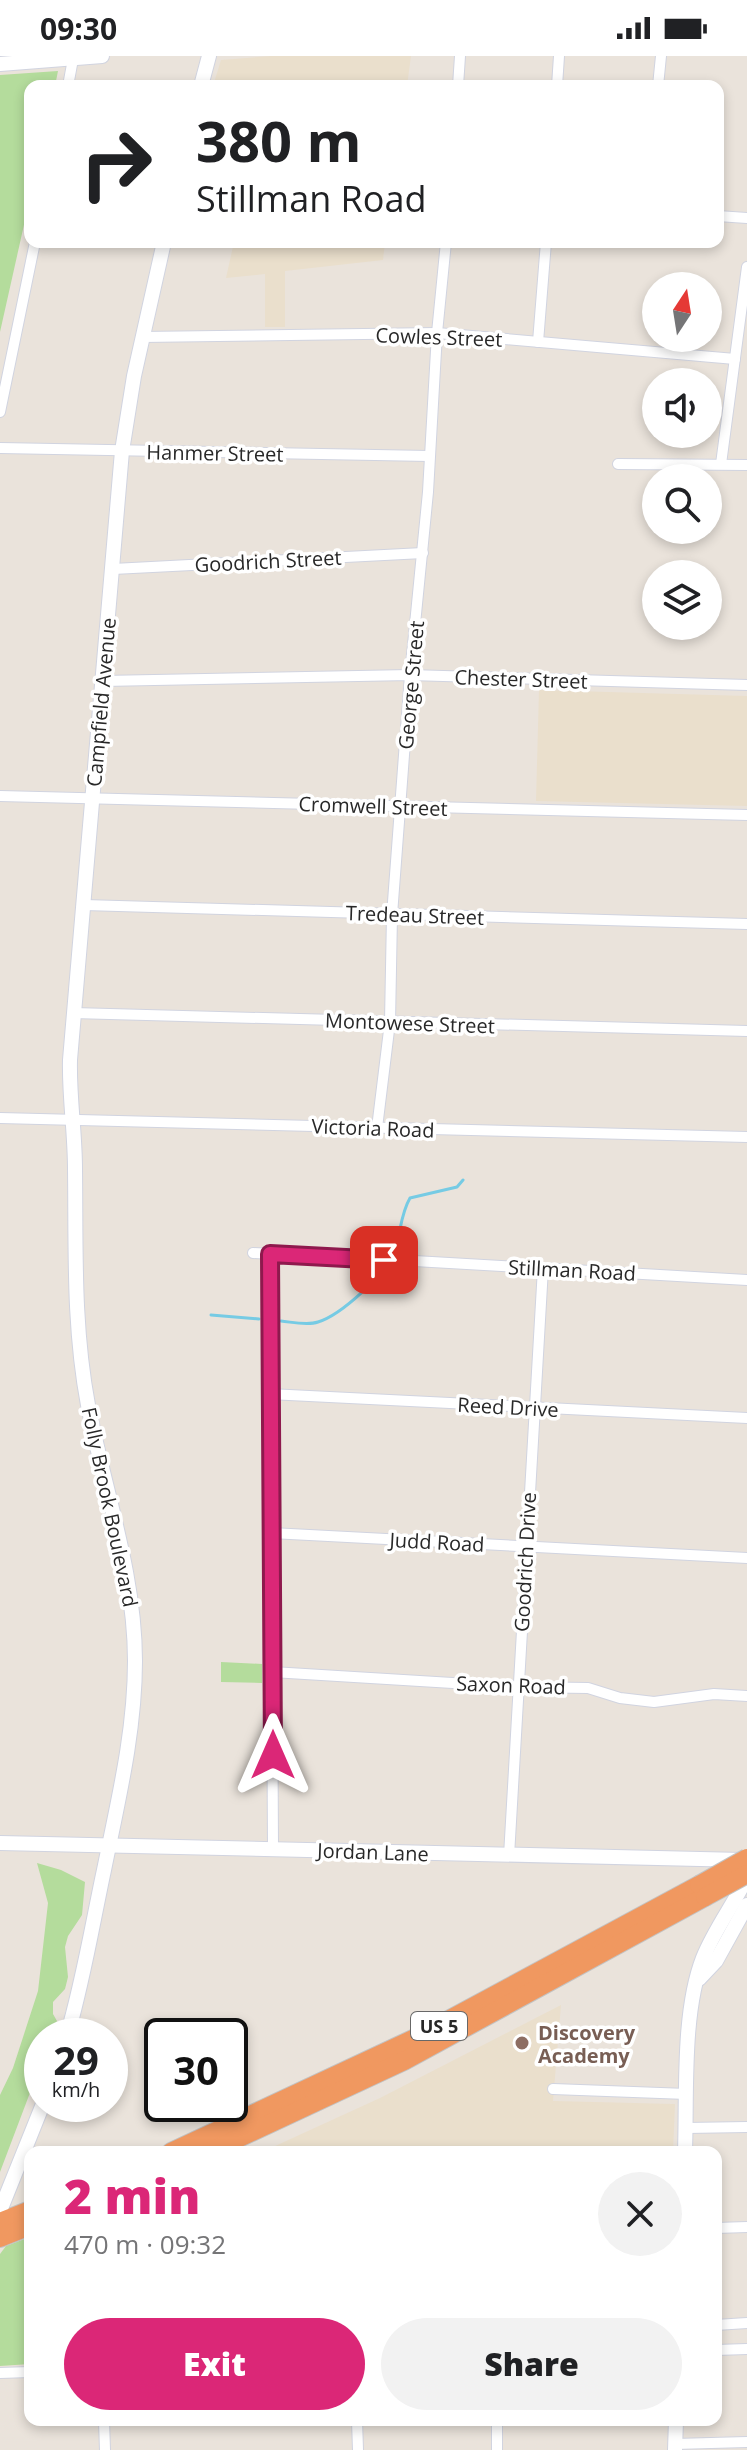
<!DOCTYPE html>
<html lang="en">
<head>
<meta charset="utf-8">
<style>
  :root { --surface:#fff; --page:#f2f2f2; --text:#202124; --muted:#757577; --accent:#db2777 }
  body { margin:0; font-family:"Open Sans",sans-serif; background:var(--page); color:var(--text); height:100vh; display:flex; flex-direction:column; font-size:30px; white-space:nowrap }
  * { box-sizing:border-box; margin:0 }
  p { font-size:26px; color:var(--muted) }
  .icon { flex:none; width:44px; height:44px; fill:none; stroke:currentColor; stroke-width:2; stroke-linecap:round; stroke-linejoin:round }
  .map { position:relative; flex:1; overflow:hidden }
  .drawer { position:absolute; left:24px; top:2090px; width:698px; height:280px; display:flex; flex-direction:column; background:var(--surface); border-radius:16px; box-shadow:0 4px 12px #0003 }
  .drawer>* { flex:none }
  .banner { position:absolute; left:24px; top:24px; width:700px; height:168px; border-radius:16px; box-shadow:0 4px 12px #0003; background:#fff; color:var(--text); overflow:hidden }
  .needle { width:52px; rotate:12deg }
  .buttons { position:absolute; left:642px; top:216px; display:grid; gap:16px }
  .buttons a { display:grid; place-items:center; width:80px; height:80px; border-radius:50%; background:var(--surface); box-shadow:0 4px 12px #0003; font-size:40px }
  .speed { position:absolute; left:24px; top:1962px; display:flex; gap:16px; font-size:40px; font-weight:700; text-align:center }
  .speed>* { display:grid; place-content:center; width:104px; height:104px; border-radius:50%; background:var(--surface); box-shadow:0 4px 12px #0003; line-height:1 }
  .speed small { font-size:20px; font-weight:400 }
  .speed .limit { border:4px solid #111; border-radius:12px; background:#fff; color:#111 }
  .pin { position:absolute; display:grid; place-items:center; width:68px; height:68px; color:#fff; margin:-34px; border-radius:16px; box-shadow:0 4px 12px #0006 }
  .me { position:absolute; width:88px; margin:-44px; rotate:0deg; stroke-linejoin:round; filter:drop-shadow(0 0 6px #0008) }
  .turn { display:flex; align-items:center; gap:28px; height:168px; padding:0 40px; font-size:36px }
  .turn .icon { width:104px; height:104px; stroke-width:2.5 }
  .turn b { display:block; font-size:56px; line-height:68px }
  .round { display:grid; place-items:center; flex:none; width:84px; height:84px; border-radius:42px; background:var(--page) }
  .summary { display:flex; align-items:center; justify-content:space-between; height:136px; padding:0 40px }
  h1 { font-size:48px; font-weight:800; line-height:60px; color:var(--accent) }
  .button { display:flex; gap:16px; margin-top:auto; padding:16px 40px }
  .button a { flex:1; height:92px; border-radius:48px; background:var(--accent); color:#fff; font-size:32px; font-weight:800; line-height:92px; text-align:center }
  .button a+a { background:var(--page); color:var(--text) }
  .status { display:flex; justify-content:space-between; align-items:center; height:56px; padding:0 40px; background:var(--surface); direction:ltr }
  .status svg { height:22px; fill:currentColor }
  .map>svg:first-child { display:block }
  .education { fill:#eadfcc }
  .green { fill:#b4dc9c }
  .lines { fill:none; stroke-linecap:round; stroke-linejoin:round }
  .stream { stroke:#76cbe4; stroke-width:3 }
  .street-casing { stroke:#d1d4e0; stroke-width:12 }
  .secondary-casing { stroke:#d1d4e0; stroke-width:16 }
  .highway-casing { stroke:#c3c3c3; stroke-width:20 }
  .street { stroke:#fff; stroke-width:10 }
  .secondary { stroke:#fff; stroke-width:14 }
  .highway { stroke:#f09860; stroke-width:18 }
  .highway-bridge-casing { stroke:#c3c3c3; stroke-width:20; stroke-linecap:butt }
  .highway-bridge { stroke:#f09860; stroke-width:18 }
  .route-casing { stroke:#8e194d; stroke-width:20 }
  .route { stroke:#db2777; stroke-width:14 }
  .education-dot { fill:#8d6e63; stroke:#fff; stroke-width:3 }
  .labels { text-anchor:middle; dominant-baseline:central; stroke-width:7; stroke-linejoin:round; paint-order:stroke }
  .shield { fill:#fff; stroke:#686868; stroke-width:2 }
  .shield-label { font-size:18px; font-weight:bold; fill:#282828 }
  .street-label { font-size:20px; fill:#282828; stroke:#fff }
  .education-label { font-size:20px; font-weight:bold; fill:#785e54; stroke:#fff; text-anchor:start }
</style>
</head>
<body>
<div class="status"><b>09:30</b><svg viewBox="0 0 49 12"><path d="M0 12V9h3v3zM5 12V6h3v6zM10 12V3h3v9zM15 12V0h3v12zM26 1h20v11H26zM47 4h2v5h-2z"/></svg></div>
<div class="map">
<svg width="747" height="2394" viewBox="0 0 747 2394">
  <rect width="100%" height="100%" fill="#eae3db"/>
  <g class="education">
    <path d="M 271,0 L 411,0 L 407,30 L 213,30 L 221,4 Z"/>
    <path d="M 234,186 L 385,186 L 383,204 L 285,215 L 285,271 L 265,271 L 265,218 L 226,222 Z"/>
    <path d="M 539,634 L 747,640 L 747,750 L 536,745 Z"/>
    <path d="M 561,1949 L 553,2045 L 675,2048 L 673,2096 L 274,2096 L 273,2091 L 380,2042 Z"/>
  </g>
  <g class="green">
    <path d="M 58,15 L 55,30 L 30,30 L 30,142 L 0,276 L 0,19 Z"/>
    <path d="M 221,1606 L 262,1608 L 262,1627 L 221,1626 Z"/>
    <path d="M 37,1807 L 61,1814 L 85,1826 L 82,1859 L 68,1880 L 65,1891 L 68,1921 L 65,1933 L 53,1946 L 53,1958 L 57,1965 L 51,1980 L 42,1980 L 42,2005 L 0,2116 L 0,2039 L 13,2012 L 38,1935 L 48,1847 Z"/>
    <path d="M 30,2181 L 30,2308 L 0,2310 L 0,2198 L 6,2190 Z"/>
  </g>
  <g class="lines">
    <g class="stream">
      <path d="M 211,1259 L 259,1263"/>
      <path d="M 281,1265 C 292,1266 307,1270 318,1266 C 341,1259 386,1218 394,1196 C 401,1178 400,1159 410,1142 L 457,1131 L 463,1124"/>
    </g>
    <g class="street-casing">
      <g id="street">
        <path d="M 68,30 L 73,3"/>
        <path d="M 458,30 L 460,0"/>
        <path d="M 557,30 L 559,0"/>
        <path d="M 658,30 L 661,0"/>
        <path d="M 718,160 L 747,162"/>
        <path d="M 142,281 L 437,277 L 735,303"/>
        <path d="M 538,286 L 546,186"/>
        <path d="M 0,356 L 35,186"/>
        <path d="M 0,392 L 429,400"/>
        <path d="M 618,408 L 747,409"/>
        <path d="M 721,408 L 747,211"/>
        <path d="M 113,513 L 423,497"/>
        <path d="M 103,625 L 410,619 L 747,629"/>
        <path d="M 0,740 L 747,759"/>
        <path d="M 84,849 L 747,868"/>
        <path d="M 73,957 L 747,975"/>
        <path d="M 0,1062 L 747,1081"/>
        <path d="M 377,1072 L 390,966 L 392,859 L 410,619 L 428,436 L 437,277 L 446,186"/>
        <path d="M 253,1197 L 384,1204"/>
        <path d="M 270,1198 L 273,1794"/>
        <path d="M 397,1204 L 747,1224"/>
        <path d="M 269,1338 L 747,1362"/>
        <path d="M 271,1477 L 747,1502"/>
        <path d="M 272,1616 L 519,1631 L 588,1632 L 620,1642 L 654,1646 L 714,1638 L 747,1640"/>
        <path d="M 509,1800 L 543,1212"/>
        <path d="M 553,2033 L 687,2038"/>
        <path d="M 686,2072 L 747,2071"/>
        <path d="M 716,2172 L 747,2171"/>
        <path d="M 716,2269 L 747,2267"/>
        <path d="M 716,2294 L 747,2293"/>
        <path d="M 0,2317 L 30,2316"/>
        <path d="M 104,2364 L 105,2394"/>
        <path d="M 357,2364 L 358,2394"/>
        <path d="M 497,2364 L 497,2394"/>
        <path d="M 675,2388 L 747,2386"/>
      </g>
    </g>
    <g class="secondary-casing">
      <g id="secondary">
        <path d="M 0,8 L 102,0"/>
        <path d="M 201,30 L 209,0"/>
        <path d="M 0,1787 L 743,1804"/>
        <path d="M 699,1923 L 716,1905 L 747,1849"/>
        <path d="M 67,1980 C 83,1926 92,1870 104,1814 C 118,1745 135,1676 135,1605 C 135,1517 104,1433 88,1349 C 73,1270 76,1192 75,1113 C 75,1076 69,1040 70,1004 L 122,395 L 134,320 L 164,186"/>
        <path d="M 685,2096 C 687,2037 682,1956 703,1902 C 714,1874 734,1848 747,1821"/>
        <path d="M 0,2155 L 43,2048"/>
        <path d="M 675,2394 L 676,2364"/>
      </g>
    </g>
    <g class="highway-casing">
      <g id="highway">
        <path d="M 171,2096 L 413,1983 L 699,1829"/>
        <path d="M 209,2096 L 404,2005 L 705,1841"/>
        <path d="M 0,2166 L 30,2154"/>
        <path d="M 0,2182 L 30,2170"/>
      </g>
    </g>
    <use href="#street" class="street"/>
    <use href="#secondary" class="secondary"/>
    <use href="#highway" class="highway"/>
    <g class="highway-bridge-casing">
      <g id="highway-bridge">
        <path d="M 699,1829 L 747,1802"/>
        <path d="M 705,1841 L 747,1818"/>
      </g>
    </g>
    <use href="#highway-bridge" class="highway-bridge"/>
  </g>
  <g class="lines">
    <g class="route-casing">
      <path id="route" d="M 273,1699 L 270,1198 L 384,1204"/>
    </g>
    <use href="#route" class="route"/>
  </g>
  <circle class="education-dot" cx="522" cy="1987" r="8"/>
  <g class="labels">
    <rect class="shield" x="411" y="1956" width="56" height="28" rx="6"/>
    <g class="shield-label">
      <text x="439" y="1970">US 5</text>
    </g>
    <g class="street-label">
      <text transform="translate(439 281) rotate(2)">Cowles Street</text>
      <text transform="translate(215 397) rotate(1)">Hanmer Street</text>
      <text transform="translate(268 505) rotate(-3)">Goodrich Street</text>
      <text transform="translate(521 623) rotate(2)">Chester Street</text>
      <text transform="translate(411 629) rotate(-85)">George Street</text>
      <text transform="translate(101 646) rotate(-85)">Campfield Avenue</text>
      <text transform="translate(373 750) rotate(2)">Cromwell Street</text>
      <text transform="translate(415 859) rotate(2)">Tredeau Street</text>
      <text transform="translate(410 967) rotate(2)">Montowese Street</text>
      <text transform="translate(373 1072) rotate(2)">Victoria Road</text>
      <text transform="translate(572 1214) rotate(3)">Stillman Road</text>
      <text transform="translate(508 1351) rotate(3)">Reed Drive</text>
      <text transform="translate(110 1451) rotate(78)">Folly Brook Boulevard</text>
      <text transform="translate(437 1486) rotate(3)">Judd Road</text>
      <text transform="translate(525 1506) rotate(-87)">Goodrich Drive</text>
      <text transform="translate(511 1629) rotate(2)">Saxon Road</text>
      <text transform="translate(373 1796) rotate(2)">Jordan Lane</text>
    </g>
    <g class="education-label">
      <text x="538" y="1976">Discovery<tspan x="538" dy="23">Academy</tspan></text>
    </g>
  </g>
</svg>
<div class="buttons">
<a><svg class="needle" viewBox="-14 -14 28 28"><path d="M0-13l5 13h-10z" fill="#e53935"/><path d="M0 13l5-13h-10z" fill="#757577"/></svg></a>
<a><svg class="icon" aria-label="sound" viewBox="0 0 24 24"><path d="M4 9h4l5-4v14l-5-4H4zM17 9q2 3 0 6"/></svg></a>
<a><svg class="icon" aria-label="search" viewBox="0 0 24 24"><circle cx="10" cy="10" r="6"/><path d="M15 15l6 6"/></svg></a>
<a><svg class="icon" aria-label="layers" viewBox="0 0 24 24"><path d="M12 4l9 5-9 5-9-5zM3 14l9 5 9-5"/></svg></a>
</div>
<div class="speed"><div>29<small>km/h</small></div><div class="limit">30</div></div>
<div class="pin" style="left:384px;top:1204px;background:#d93025"><svg class="icon" aria-label="arrive" viewBox="0 0 24 24"><path d="M6 21V4h12l-3 4 3 4H6"/></svg></div>
<svg class="me" style="left:273px;top:1699px" viewBox="-20 -20 40 40"><path d="M0-17L14 15 0 8-14 15z" fill="#db2777" stroke="#fff" stroke-width="4"/></svg>
<div class="banner">
<div class="turn"><svg class="icon" aria-label="right" viewBox="0 0 24 24"><path d="M7 20v-9h11M14 6l5 5-5 5"/></svg><div><b>380 m</b>Stillman Road</div></div>
</div>
<section class="drawer">
<div class="summary"><div><h1>2 min</h1><p>470 m · 09:32</p></div><a class="round"><svg class="icon" aria-label="close" viewBox="0 0 24 24"><path d="M6 6l12 12M18 6L6 18"/></svg></a></div>
<div class="button"><a>Exit</a><a>Share</a></div>
</section>
</div>
</body>
</html>
